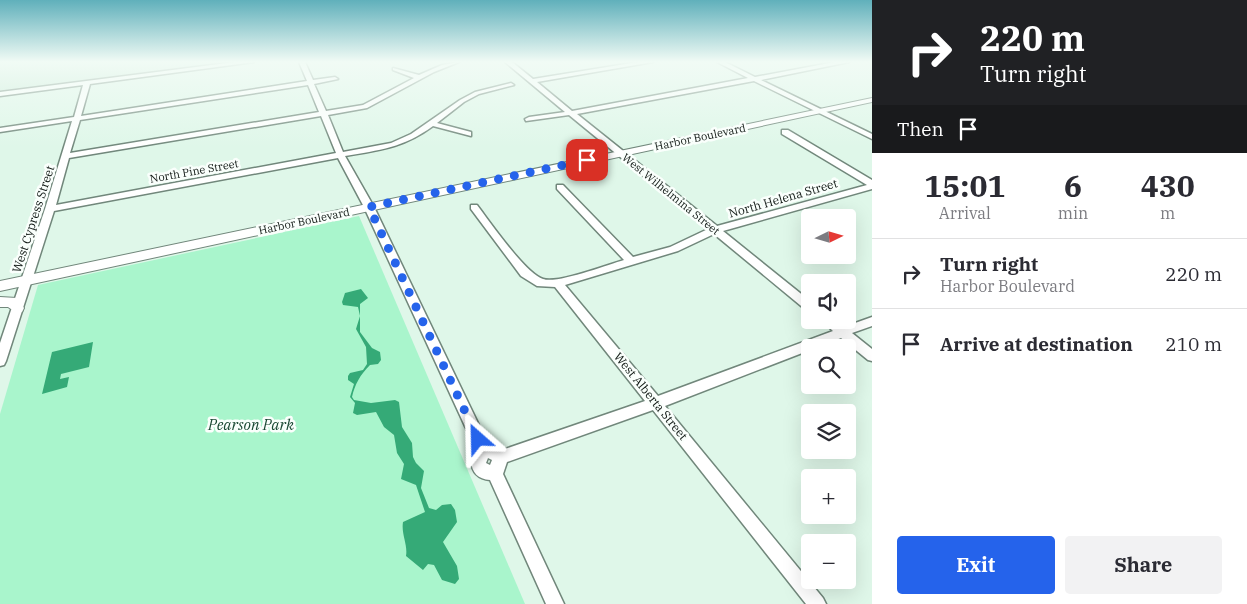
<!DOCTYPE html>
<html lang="en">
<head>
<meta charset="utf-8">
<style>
  :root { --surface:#fff; --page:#f2f2f3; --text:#2b2b33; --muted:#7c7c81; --line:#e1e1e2; --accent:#2563eb }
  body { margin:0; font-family:"IBM Plex Serif",serif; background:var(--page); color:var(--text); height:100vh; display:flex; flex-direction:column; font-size:19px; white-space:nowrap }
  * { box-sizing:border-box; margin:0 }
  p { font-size:16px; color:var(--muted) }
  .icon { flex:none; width:28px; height:28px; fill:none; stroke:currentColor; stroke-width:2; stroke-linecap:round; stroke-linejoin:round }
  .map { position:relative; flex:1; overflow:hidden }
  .drawer { display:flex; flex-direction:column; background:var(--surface); width:375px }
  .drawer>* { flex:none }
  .banner { background:#202124; color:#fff; overflow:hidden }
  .needle { width:32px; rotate:85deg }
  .tools { position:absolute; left:801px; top:209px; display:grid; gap:10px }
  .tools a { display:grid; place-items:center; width:55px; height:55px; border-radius:5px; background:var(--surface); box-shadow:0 5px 20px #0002; font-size:25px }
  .pin { position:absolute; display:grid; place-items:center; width:42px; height:42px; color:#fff; margin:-21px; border-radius:10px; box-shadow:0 2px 8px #0006 }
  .me { position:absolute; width:55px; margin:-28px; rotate:335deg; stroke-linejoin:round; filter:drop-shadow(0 0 4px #0008) }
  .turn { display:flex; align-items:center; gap:18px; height:105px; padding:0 25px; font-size:22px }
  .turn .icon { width:65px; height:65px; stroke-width:2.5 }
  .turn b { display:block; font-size:35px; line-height:42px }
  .then { display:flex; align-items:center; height:48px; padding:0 25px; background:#0003; gap:10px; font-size:19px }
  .eta { display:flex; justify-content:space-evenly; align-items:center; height:85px; text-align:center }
  .eta b { font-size:30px; font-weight:700; line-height:35px }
  .button { display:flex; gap:10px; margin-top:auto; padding:10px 25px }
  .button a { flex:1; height:58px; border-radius:5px; background:var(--accent); color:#fff; font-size:20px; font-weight:700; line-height:58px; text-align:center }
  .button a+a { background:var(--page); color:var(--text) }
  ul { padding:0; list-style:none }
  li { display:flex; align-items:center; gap:15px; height:70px; padding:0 25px; border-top:1px solid var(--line) }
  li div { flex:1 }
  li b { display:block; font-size:19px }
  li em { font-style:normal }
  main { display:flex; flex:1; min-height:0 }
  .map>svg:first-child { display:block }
  .built { fill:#cdecda }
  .green { fill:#a9f5cc }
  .water { fill:#35aa77 }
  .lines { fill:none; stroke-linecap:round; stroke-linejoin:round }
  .minor-casing { stroke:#71877b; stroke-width:3 }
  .major-casing { stroke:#71877b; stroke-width:2 }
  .minor { fill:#fff; fill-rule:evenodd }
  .major { fill:#fff; fill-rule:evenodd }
  .route { stroke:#2563eb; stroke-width:9; stroke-dasharray:0 16.2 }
  .labels { text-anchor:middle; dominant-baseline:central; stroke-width:5; stroke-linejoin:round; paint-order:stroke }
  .far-street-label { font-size:11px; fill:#111915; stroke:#fafffc }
  .street-label { font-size:12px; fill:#111915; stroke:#fafffc }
  .near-park-label { font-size:15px; font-style:italic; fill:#194832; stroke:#fafffc }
</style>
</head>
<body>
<main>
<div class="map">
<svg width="872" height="604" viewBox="0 0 872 604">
  <rect width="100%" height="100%" fill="#dff7e9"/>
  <path class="built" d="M 0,62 L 230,62 L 0,92 Z"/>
  <path class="green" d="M 359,216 L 525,604 L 0,604 L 0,414 L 38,285 Z"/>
  <g class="water">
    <path d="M 361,289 L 368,298 L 360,304 L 360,332 L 372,348 L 380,352 L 381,360 L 378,364 L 370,365 C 360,375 355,384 352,397 L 354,400 L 371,403 L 395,400 L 399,402 L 402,427 L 412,443 L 413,457 L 416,463 L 424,471 L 421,488 L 429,508 L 436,510 L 442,505 L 451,504 L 455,510 L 457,522 L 443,542 L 457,566 L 459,579 L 455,584 L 442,580 L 434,565 L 428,564 L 423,570 L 406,556 C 408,545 401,534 403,522 L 425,512 L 416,485 L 401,479 L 404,464 L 397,453 L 394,435 L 384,427 L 376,412 L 357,415 L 353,413 L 355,403 L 350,397 L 354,384 L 348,380 L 348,376 L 350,373 L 363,370 L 367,364 L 366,347 L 356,329 L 360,316 L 358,307 L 343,305 L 342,302 L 345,293 Z"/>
    <path d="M 93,342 L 89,367 L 61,374 L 60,379 L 69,377 L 67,387 L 42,394 L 52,352 Z"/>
  </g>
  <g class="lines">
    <g class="minor-casing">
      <path id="minor" d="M 235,62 L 254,62 L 90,84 L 81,116 L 307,81 L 299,62 L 305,62 L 313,80 L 335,77 L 338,79 L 314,84 L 326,111 L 363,105 L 414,78 L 393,70 L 393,68 L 419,75 L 442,65 L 459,62 L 434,72 L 367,108 L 328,115 L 343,152 L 391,143 L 411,134 L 460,100 L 475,92 L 511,83 L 514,85 L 479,94 L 464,102 L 437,123 L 471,132 L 471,136 L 433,126 C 403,148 380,150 345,156 L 374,207 L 488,444 L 502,450 L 645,401 L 555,287 L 537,286 L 521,276 L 471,209 L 471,205 L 477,205 C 490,222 525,273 543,279 C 557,284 607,265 624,260 L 557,189 L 557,185 L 563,185 L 633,257 L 670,247 L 708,229 L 569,115 L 526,121 L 525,119 L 529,117 L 565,112 L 505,62 L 512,62 L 533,79 L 638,62 L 653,62 L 537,82 L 572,111 L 748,78 L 717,62 L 725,62 L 755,77 L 835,62 L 849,62 L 761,80 L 872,134 L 872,139 L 754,81 L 577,114 L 717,226 L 867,185 L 782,134 L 782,130 L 788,130 L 872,180 L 872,189 L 723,231 L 810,301 L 810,311 L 806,310 L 714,234 L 678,251 L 565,285 L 658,396 L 833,331 L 821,320 L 835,320 L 844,327 L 872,317 L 872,326 L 852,333 L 872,349 L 872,361 L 868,360 L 841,338 L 816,348 L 810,348 L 810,350 L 665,406 L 823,598 L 826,604 L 806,604 L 653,410 L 507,462 L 503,474 L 564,604 L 546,604 L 490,480 C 478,479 472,473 471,461 L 476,450 L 364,207 L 338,158 L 54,211 L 6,361 L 4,365 L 0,366 L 0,343 L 45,209 L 72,121 L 0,132 L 0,128 L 74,117 L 83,85 L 0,96 L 0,92 ZM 308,85 L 319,112 L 70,153 L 80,120 ZM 321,116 L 336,153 L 56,205 L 69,158 ZM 488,458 L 492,460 L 490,465 L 486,463 Z"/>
    </g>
    <g class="major-casing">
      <g id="major">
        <path d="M 872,98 L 872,102 L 0,291 L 0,281 Z"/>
        <path d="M 0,297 L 17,298 L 24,308 L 22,312 L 17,313 L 8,307 L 0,307 Z"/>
      </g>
    </g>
    <use href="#minor" class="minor"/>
    <use href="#major" class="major"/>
  </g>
  <linearGradient id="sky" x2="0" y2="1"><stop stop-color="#60b0bb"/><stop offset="0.42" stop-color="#f1fbf5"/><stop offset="1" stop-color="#f1fbf5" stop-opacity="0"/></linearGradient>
  <rect width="872" height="147" fill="url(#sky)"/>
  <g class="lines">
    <path class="route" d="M 478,439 L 369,207 L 587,160"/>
  </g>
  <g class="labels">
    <g class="far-street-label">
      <text transform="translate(700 137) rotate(-12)">Harbor Boulevard</text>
      <text transform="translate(194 171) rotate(-10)">North Pine Street</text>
      <text transform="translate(671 194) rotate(39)">West Wilhelmina Street</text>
      <text transform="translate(304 221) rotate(-12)">Harbor Boulevard</text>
    </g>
    <g class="street-label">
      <text transform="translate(783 198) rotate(-16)">North Helena Street</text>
      <text transform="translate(33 219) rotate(-72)">West Cypress Street</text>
      <text transform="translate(651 396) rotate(51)">West Alberta Street</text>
    </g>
    <g class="near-park-label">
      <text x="251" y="424">Pearson Park</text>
    </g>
  </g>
</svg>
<div class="tools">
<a><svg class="needle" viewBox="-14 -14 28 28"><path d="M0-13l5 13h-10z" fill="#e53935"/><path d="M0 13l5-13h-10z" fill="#7c7c81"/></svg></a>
<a><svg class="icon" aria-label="sound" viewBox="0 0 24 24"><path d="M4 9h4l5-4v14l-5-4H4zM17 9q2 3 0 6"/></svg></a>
<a><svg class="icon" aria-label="search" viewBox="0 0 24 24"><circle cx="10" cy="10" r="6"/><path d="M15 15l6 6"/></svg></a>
<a><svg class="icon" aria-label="layers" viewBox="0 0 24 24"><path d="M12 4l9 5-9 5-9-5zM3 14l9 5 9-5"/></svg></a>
<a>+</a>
<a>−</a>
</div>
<div class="pin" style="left:587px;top:160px;background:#d93025"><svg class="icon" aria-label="arrive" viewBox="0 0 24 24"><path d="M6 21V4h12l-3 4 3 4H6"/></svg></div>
<svg class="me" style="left:478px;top:439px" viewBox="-20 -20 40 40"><path d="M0-17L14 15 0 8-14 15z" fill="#2563eb" stroke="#fff" stroke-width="4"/></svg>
</div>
<section class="drawer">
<div class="banner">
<div class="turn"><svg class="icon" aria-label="right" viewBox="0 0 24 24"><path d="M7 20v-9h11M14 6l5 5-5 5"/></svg><div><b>220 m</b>Turn right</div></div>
<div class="then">Then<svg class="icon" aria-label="arrive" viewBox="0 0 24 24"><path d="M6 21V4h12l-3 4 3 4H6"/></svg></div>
</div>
<div class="eta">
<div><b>15:01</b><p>Arrival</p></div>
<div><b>6</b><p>min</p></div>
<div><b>430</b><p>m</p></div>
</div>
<ul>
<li><svg class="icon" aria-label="right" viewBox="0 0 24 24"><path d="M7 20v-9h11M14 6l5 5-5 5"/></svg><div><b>Turn right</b><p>Harbor Boulevard</p></div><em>220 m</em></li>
<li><svg class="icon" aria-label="arrive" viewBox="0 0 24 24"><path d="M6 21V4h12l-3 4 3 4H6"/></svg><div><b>Arrive at destination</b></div><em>210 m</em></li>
</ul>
<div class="button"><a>Exit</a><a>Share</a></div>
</section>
</main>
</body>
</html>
